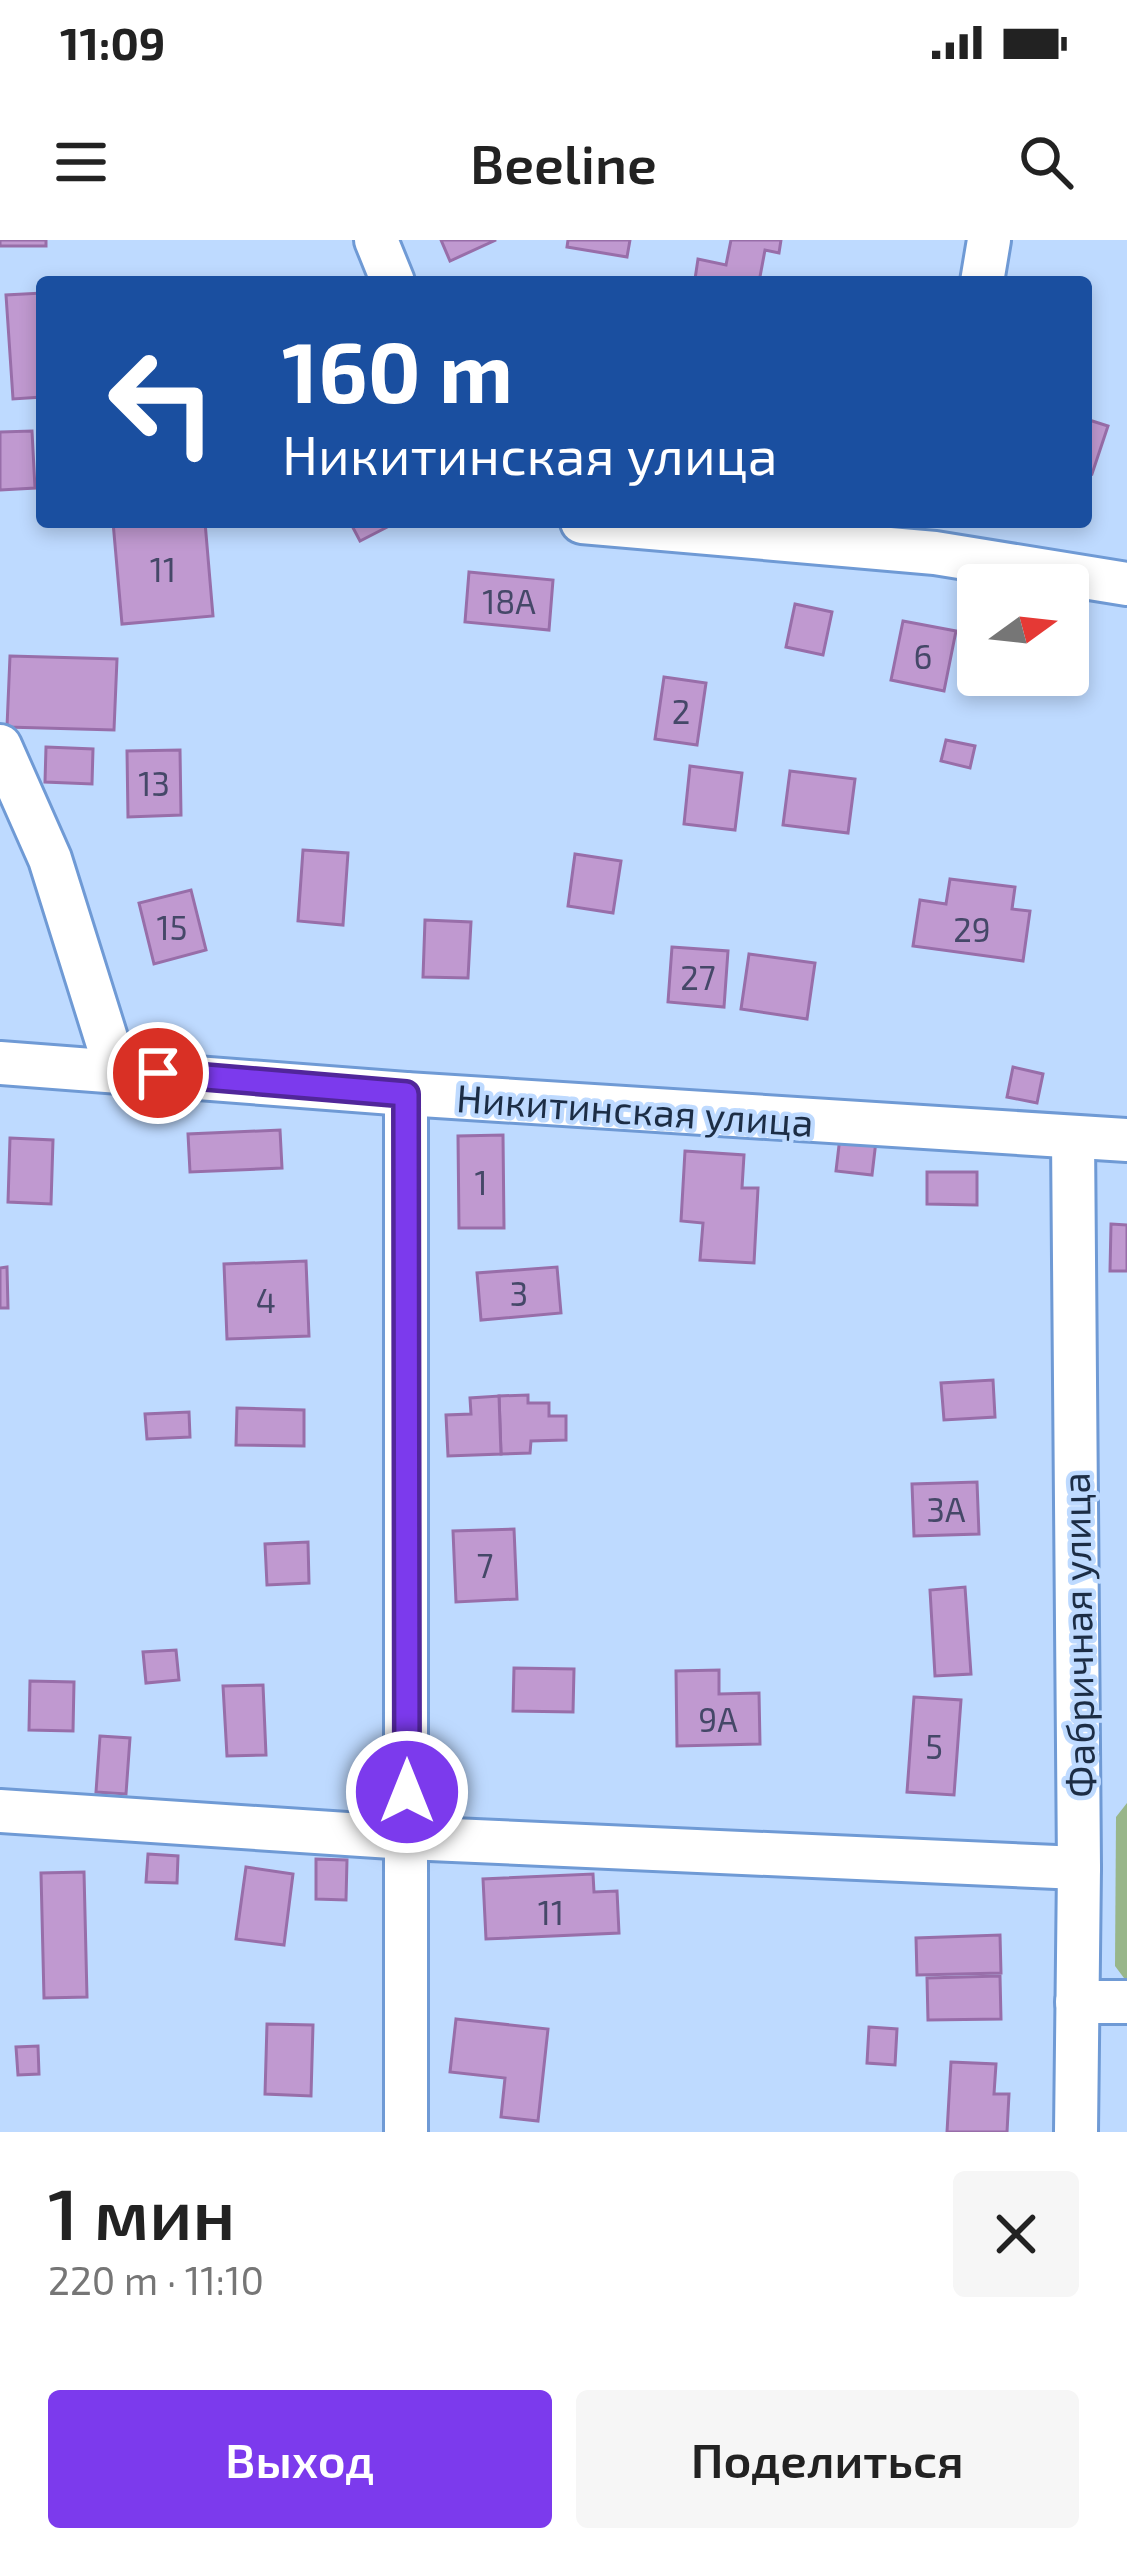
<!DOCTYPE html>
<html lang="ru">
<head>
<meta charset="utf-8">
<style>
  :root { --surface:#fff; --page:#f6f6f6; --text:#222; --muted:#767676; --accent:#7c3aed }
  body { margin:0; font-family:"Exo 2",sans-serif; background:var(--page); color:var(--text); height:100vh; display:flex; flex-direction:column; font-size:45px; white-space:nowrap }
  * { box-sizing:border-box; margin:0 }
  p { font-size:39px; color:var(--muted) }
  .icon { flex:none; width:66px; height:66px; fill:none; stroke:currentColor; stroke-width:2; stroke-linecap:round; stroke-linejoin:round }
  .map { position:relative; height:1892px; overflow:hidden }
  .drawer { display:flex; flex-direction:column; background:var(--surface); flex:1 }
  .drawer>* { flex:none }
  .hud { position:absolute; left:36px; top:36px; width:1056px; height:252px; border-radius:12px; box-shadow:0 6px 18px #0003; background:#1a4fa0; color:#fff; overflow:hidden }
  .needle { width:78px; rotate:75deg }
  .buttons { position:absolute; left:957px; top:324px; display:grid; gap:24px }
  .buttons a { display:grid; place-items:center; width:132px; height:132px; border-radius:12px; background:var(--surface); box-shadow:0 6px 18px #0003; font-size:60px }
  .pin { position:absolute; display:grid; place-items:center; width:102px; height:102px; color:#fff; margin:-51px; border:6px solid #fff; border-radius:50%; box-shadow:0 3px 12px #0007 }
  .me { position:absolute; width:132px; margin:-66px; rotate:0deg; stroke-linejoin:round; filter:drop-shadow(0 0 9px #0008) }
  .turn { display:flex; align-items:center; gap:42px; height:252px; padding:0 48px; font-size:54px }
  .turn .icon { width:156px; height:156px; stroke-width:2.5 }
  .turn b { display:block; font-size:84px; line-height:102px }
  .round { display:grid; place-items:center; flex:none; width:126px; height:126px; border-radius:12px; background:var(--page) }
  .summary { display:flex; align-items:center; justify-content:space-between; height:204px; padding:0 48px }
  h1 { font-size:72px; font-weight:600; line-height:90px }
  .action { display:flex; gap:24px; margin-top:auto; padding:24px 48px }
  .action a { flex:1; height:138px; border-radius:12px; background:var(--accent); color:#fff; font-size:48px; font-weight:600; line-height:138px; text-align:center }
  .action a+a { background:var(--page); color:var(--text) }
  .status { display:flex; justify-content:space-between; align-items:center; height:84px; padding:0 60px; background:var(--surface); direction:ltr }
  .status svg { height:33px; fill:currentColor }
  header { display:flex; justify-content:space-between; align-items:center; height:156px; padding:0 48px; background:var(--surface); font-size:54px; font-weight:600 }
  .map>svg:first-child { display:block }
  .green { fill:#98b68a }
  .building { fill:#c099d0; stroke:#986ea9; stroke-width:3 }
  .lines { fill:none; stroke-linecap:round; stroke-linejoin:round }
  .minor-casing { stroke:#6f9ad5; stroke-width:48 }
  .minor { stroke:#fff; stroke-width:42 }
  .route-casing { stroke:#51269a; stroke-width:30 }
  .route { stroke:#7c3aed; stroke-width:21 }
  .labels { text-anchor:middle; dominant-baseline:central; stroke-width:9; stroke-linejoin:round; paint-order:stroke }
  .number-label { font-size:33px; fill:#454868 }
  .street-label { font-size:39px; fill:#1c2d45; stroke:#bedaff }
</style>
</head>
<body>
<div class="status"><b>11:09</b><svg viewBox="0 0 49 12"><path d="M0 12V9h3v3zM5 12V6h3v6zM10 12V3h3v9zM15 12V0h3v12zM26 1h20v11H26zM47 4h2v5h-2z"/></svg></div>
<header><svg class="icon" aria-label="menu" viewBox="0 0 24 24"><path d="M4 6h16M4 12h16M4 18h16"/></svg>Beeline<svg class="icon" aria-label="search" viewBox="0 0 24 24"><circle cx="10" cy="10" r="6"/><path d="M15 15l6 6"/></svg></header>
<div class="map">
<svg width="1127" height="1892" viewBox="0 0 1127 1892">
  <rect width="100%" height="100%" fill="#bedaff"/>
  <path class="green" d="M 1127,1563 L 1127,1742 L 1115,1726 L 1116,1577 Z"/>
  <g class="building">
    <rect x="0" y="0" width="46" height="6"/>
    <path d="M 441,0 L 496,0 L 450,21 Z"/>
    <path d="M 568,0 L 630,0 L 627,17 L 567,7 Z"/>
    <path d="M 731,0 L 781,0 L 779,13 L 765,10 L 759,42 L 695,39 L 698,19 L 726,25 Z"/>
    <path d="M 42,53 L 42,157 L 13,159 L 6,55 Z"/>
    <path d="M 1086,179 L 1108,186 L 1092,234 L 1086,231 Z"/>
    <path d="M 32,191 L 35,248 L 0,250 L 0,192 Z"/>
    <path d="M 113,282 L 205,282 L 213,376 L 122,384 Z"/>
    <path d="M 350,282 L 397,282 L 360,301 Z"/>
    <path d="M 469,332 L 553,340 L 549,390 L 465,382 Z"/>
    <path d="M 795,364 L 832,372 L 823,415 L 786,407 Z"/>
    <path d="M 903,381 L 956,391 L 944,451 L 891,440 Z"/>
    <path d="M 1068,410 L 1073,410 L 1068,453 L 1018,447 L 1019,435 L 1068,435 Z"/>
    <path d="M 10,416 L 117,419 L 114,490 L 7,487 Z"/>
    <path d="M 664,437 L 706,443 L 697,505 L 655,499 Z"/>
    <path d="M 946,500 L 975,506 L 970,528 L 941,521 Z"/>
    <path d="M 46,507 L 93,509 L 92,544 L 45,542 Z"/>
    <path d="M 180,510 L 181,575 L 128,577 L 127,511 Z"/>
    <path d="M 690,526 L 742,533 L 735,590 L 684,584 Z"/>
    <path d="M 790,531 L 855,539 L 848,593 L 783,585 Z"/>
    <path d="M 303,610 L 348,613 L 343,685 L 298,681 Z"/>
    <path d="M 575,614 L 621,621 L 613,673 L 568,666 Z"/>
    <path d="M 950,639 L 1015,647 L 1012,669 L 1030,671 L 1023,721 L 913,706 L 920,660 L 946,664 Z"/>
    <path d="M 191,650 L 206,710 L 154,724 L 139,663 Z"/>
    <path d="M 425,680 L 471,682 L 468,738 L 423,737 Z"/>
    <path d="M 672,707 L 728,711 L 724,767 L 668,762 Z"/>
    <path d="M 749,714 L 815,723 L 807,779 L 741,769 Z"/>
    <path d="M 1013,827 L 1043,834 L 1037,863 L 1007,857 Z"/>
    <path d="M 280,890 L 282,928 L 190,932 L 188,894 Z"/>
    <path d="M 503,895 L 504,988 L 459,988 L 458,896 Z"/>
    <path d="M 840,897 L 876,901 L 872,935 L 836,931 Z"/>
    <path d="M 10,898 L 53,900 L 51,964 L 8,962 Z"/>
    <path d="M 685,911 L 744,915 L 742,948 L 758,948 L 754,1023 L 700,1020 L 703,983 L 681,981 Z"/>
    <path d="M 927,932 L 977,932 L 977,965 L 927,964 Z"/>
    <path d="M 1111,984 L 1127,985 L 1127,1031 L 1110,1031 Z"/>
    <path d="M 306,1021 L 309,1096 L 227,1099 L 224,1024 Z"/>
    <path d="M 7,1027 L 8,1068 L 0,1068 L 0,1028 Z"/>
    <path d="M 557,1027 L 561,1073 L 481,1080 L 477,1033 Z"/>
    <path d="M 993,1140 L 995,1177 L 944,1180 L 941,1143 Z"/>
    <path d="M 528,1155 L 528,1163 L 549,1163 L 549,1176 L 566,1176 L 566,1200 L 531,1201 L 530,1213 L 501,1214 L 499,1156 Z"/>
    <path d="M 499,1156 L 501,1214 L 448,1216 L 446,1175 L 471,1174 L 470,1158 Z"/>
    <path d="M 237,1168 L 304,1170 L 304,1206 L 236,1205 Z"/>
    <path d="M 189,1172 L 190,1197 L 147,1199 L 145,1174 Z"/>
    <path d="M 977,1242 L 979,1294 L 914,1296 L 912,1244 Z"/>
    <path d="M 514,1289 L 517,1359 L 456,1362 L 453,1291 Z"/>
    <path d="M 308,1302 L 309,1343 L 267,1345 L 265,1304 Z"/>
    <path d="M 965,1347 L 971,1434 L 935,1436 L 930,1350 Z"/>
    <path d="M 176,1410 L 179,1440 L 146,1443 L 143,1412 Z"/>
    <path d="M 514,1428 L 574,1429 L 573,1472 L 513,1471 Z"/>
    <path d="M 719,1430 L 719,1454 L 759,1453 L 760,1504 L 677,1506 L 676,1431 Z"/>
    <path d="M 30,1441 L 74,1442 L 73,1491 L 29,1490 Z"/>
    <path d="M 263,1445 L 266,1515 L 227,1516 L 223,1446 Z"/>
    <path d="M 914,1457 L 961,1460 L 954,1555 L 907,1552 Z"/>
    <path d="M 100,1496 L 130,1498 L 126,1554 L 96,1552 Z"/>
    <path d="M 148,1614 L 178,1616 L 177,1643 L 146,1642 Z"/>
    <path d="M 316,1619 L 347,1620 L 346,1660 L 316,1659 Z"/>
    <path d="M 246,1627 L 293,1634 L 284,1705 L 236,1699 Z"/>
    <path d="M 84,1632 L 87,1757 L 44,1758 L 41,1633 Z"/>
    <path d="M 593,1634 L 594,1652 L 617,1651 L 619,1693 L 486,1699 L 483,1639 Z"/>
    <path d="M 1000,1695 L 1001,1733 L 917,1735 L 916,1698 Z"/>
    <path d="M 1000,1736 L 1001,1779 L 928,1780 L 927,1738 Z"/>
    <path d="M 456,1779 L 548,1789 L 538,1881 L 501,1877 L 505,1838 L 450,1832 Z"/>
    <path d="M 267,1784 L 313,1785 L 311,1856 L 265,1854 Z"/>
    <path d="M 869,1787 L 897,1789 L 895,1825 L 867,1823 Z"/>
    <path d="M 38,1806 L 39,1834 L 18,1835 L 16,1807 Z"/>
    <path d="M 951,1822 L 996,1824 L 994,1854 L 1009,1854 L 1007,1892 L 947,1892 Z"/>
  </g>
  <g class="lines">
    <g class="minor-casing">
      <g id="minor">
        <path d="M 376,0 L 393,42"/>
        <path d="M 982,42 L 989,0"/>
        <path d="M 582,282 L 935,313 L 1127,344"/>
        <path d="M 0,506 L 50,619 L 116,830"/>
        <path d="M 0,823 L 406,854 L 1127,900"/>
        <path d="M 406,854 L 406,1892"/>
        <path d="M 1073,897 L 1079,1628 L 1076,1892"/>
        <path d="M 0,1571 L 407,1598 L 1079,1628"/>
        <path d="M 1077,1762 L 1127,1762"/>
      </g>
    </g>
    <use href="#minor" class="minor"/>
  </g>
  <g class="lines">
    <g class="route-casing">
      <path id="route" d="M 158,833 L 406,854 L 407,1552"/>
    </g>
    <use href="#route" class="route"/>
  </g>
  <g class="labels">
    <g class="number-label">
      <text x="163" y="329">11</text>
      <text x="509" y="361">18А</text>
      <text x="923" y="416">6</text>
      <text x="681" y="471">2</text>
      <text x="154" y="543">13</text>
      <text x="172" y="687">15</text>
      <text x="972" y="689">29</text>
      <text x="698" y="737">27</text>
      <text x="481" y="942">1</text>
      <text x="519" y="1053">3</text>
      <text x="266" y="1060">4</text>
      <text x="946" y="1269">3А</text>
      <text x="485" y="1325">7</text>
      <text x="718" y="1479">9А</text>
      <text x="934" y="1506">5</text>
      <text x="551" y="1672">11</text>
    </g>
    <g class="street-label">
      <text transform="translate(635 869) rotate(4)">Никитинская улица</text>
      <text transform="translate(1077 1395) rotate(-91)">Фабричная улица</text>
    </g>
  </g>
</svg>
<div class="buttons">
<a><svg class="needle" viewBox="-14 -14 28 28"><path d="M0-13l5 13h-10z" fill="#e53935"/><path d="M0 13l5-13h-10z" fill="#767676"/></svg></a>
</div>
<div class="pin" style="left:158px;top:833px;background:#d93025"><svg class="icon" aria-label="arrive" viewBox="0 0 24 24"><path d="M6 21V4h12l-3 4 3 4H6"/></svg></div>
<svg class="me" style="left:407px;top:1552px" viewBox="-20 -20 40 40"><circle r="17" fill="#7c3aed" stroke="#fff" stroke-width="3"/><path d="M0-11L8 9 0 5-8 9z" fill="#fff"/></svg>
<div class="hud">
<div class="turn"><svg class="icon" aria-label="left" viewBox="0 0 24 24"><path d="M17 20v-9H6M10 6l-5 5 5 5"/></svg><div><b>160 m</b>Никитинская улица</div></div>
</div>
</div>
<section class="drawer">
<div class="summary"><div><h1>1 мин</h1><p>220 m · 11:10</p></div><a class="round"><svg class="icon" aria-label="close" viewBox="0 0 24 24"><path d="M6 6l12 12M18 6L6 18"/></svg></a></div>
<div class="action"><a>Выход</a><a>Поделиться</a></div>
</section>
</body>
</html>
